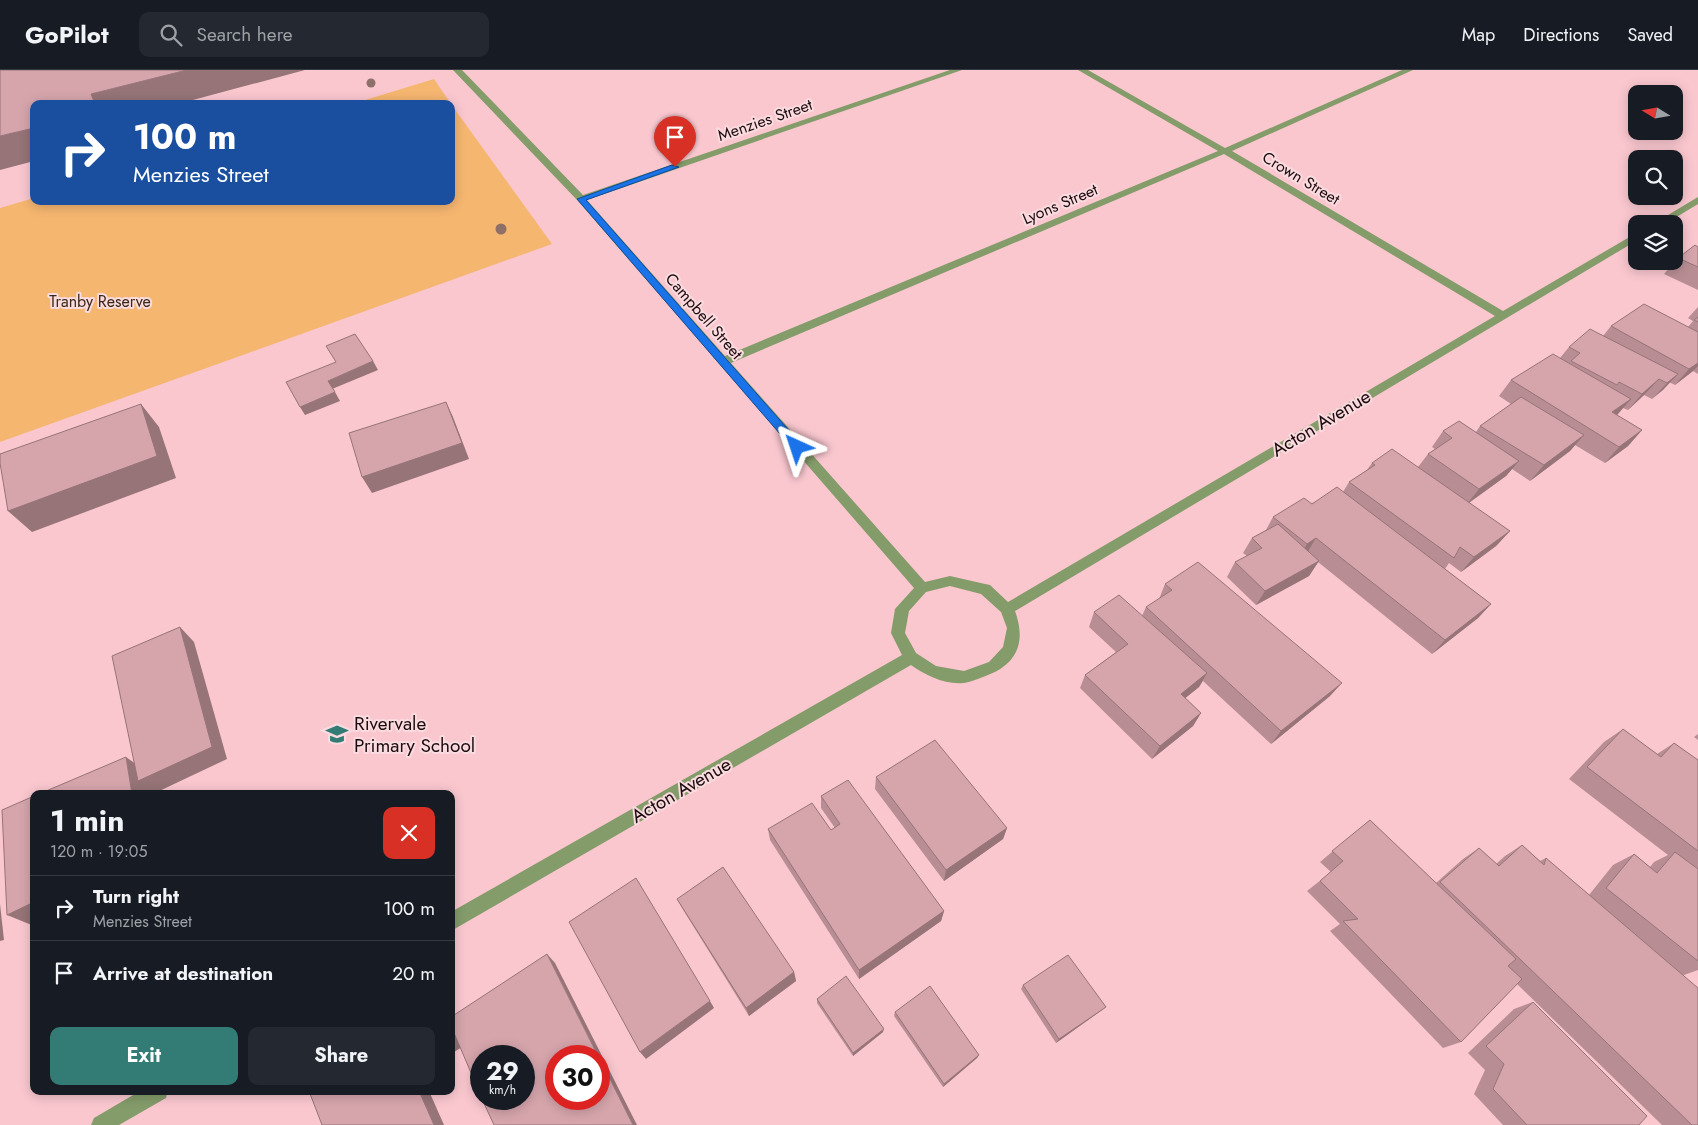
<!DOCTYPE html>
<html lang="en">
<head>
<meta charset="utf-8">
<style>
  :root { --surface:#171b24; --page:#242831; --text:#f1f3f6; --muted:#9ea1a6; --line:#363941; --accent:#337b75 }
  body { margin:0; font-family:Jost,sans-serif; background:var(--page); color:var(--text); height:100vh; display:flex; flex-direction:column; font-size:19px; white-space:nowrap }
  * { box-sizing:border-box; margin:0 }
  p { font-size:16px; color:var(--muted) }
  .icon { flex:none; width:28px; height:28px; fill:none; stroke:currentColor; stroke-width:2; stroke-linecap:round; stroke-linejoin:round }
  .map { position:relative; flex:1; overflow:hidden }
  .drawer { position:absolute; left:30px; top:720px; width:425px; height:305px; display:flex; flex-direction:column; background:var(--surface); border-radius:10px; box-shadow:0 2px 12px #0003 }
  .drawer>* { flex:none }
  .banner { position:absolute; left:30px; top:30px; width:425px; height:105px; border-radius:10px; box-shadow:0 2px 12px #0003; background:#1a4fa0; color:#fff; overflow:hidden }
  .needle { width:32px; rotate:281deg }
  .tools { position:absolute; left:1628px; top:15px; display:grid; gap:10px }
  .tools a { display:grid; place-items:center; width:55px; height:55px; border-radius:10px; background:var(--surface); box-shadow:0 2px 12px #0003; font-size:25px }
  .speed { position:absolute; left:470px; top:975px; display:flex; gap:10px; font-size:25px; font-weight:700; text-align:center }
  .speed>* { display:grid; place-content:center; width:65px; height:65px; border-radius:50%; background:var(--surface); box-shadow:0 2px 12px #0003; line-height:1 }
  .speed small { font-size:12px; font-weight:400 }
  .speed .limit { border:8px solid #d22; background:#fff; color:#111 }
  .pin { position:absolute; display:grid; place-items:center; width:42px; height:42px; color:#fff; margin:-51px -21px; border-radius:50% 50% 50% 0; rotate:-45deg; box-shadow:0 0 5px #0007 }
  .pin .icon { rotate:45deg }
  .me { position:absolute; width:55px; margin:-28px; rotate:318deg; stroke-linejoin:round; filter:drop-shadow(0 0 4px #0008) }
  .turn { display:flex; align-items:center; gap:18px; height:105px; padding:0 20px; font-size:22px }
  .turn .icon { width:65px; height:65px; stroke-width:2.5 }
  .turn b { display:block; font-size:35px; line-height:42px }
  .round { display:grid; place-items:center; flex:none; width:52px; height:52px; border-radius:10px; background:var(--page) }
  .headline { display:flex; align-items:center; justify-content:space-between; height:85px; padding:0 20px }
  h1 { font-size:30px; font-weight:700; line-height:38px }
  .primary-button { display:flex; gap:10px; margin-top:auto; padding:10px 20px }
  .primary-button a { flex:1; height:58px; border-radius:10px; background:var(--accent); color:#fff; font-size:20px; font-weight:700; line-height:58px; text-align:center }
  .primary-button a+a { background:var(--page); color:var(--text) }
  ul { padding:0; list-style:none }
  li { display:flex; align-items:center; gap:15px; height:65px; padding:0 20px; border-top:1px solid var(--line) }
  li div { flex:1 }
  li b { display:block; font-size:19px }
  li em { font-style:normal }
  header { display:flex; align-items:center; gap:30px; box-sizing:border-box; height:70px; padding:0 25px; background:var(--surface); border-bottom:1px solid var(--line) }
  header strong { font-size:24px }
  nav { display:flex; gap:28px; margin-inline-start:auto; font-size:18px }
  .search { width:350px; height:45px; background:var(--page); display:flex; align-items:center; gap:12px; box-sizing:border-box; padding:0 18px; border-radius:10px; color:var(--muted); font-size:19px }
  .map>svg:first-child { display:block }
  .green { fill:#f5b670 }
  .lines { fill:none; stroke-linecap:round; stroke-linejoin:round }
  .minor { fill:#849b6a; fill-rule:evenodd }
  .tree { fill:#8f7069 }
  .wall { fill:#b88e94 }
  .shaded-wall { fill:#967478 }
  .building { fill:#d6a5ac; stroke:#967478 }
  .route { fill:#1a73e8; stroke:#114b97 }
  .labels { text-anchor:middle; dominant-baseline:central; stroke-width:4; stroke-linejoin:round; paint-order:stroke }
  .far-street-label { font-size:16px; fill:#1d0c0f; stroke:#fadbdf }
  .far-park-label { font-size:16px; fill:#382815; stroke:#fadbdf }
  .street-label { font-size:19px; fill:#1d0c0f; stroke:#fadbdf }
  .poi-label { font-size:19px; fill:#1d0c0f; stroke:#fadbdf; text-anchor:start }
</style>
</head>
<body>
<header>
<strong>GoPilot</strong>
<div class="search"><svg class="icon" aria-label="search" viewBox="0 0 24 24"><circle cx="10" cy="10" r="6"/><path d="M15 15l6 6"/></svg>Search here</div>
<nav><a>Map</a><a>Directions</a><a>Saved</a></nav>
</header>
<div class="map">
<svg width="1698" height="1055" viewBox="0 0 1698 1055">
  <rect width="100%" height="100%" fill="#fac7cf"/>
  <g class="green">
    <path d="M 434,9 L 451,34 L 352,34 Z"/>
    <path d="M 451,34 L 552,174 L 0,372 L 0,138 L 34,128 L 34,131 L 451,131 Z"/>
  </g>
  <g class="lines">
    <g class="minor">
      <path d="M 453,0 L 462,0 L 583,125 L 950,0 L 962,0 L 587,130 L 725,286 L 1218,81 L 1078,0 L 1088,0 L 1225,78 L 1402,0 L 1413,0 L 1232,81 L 1503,241 L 1633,165 L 1636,164 L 1636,171 L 1015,541 C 1027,574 1016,596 983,607 C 977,609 970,612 964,613 C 945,615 925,605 911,595 L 451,861 L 451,842 L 902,585 L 891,563 L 895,539 L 914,518 L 578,131 ZM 1224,84 L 1495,246 L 1008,532 L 990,515 L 985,514 L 950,506 L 925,512 L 731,293 ZM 950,516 L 981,524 L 1001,542 L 1007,558 L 1003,577 L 989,592 L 964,601 L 936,596 L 916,583 L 905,563 L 909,541 L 926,522 Z"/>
      <path d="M 1698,127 L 1698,134 L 1665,154 L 1653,154 Z"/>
      <path d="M 140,1021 L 168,1021 L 166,1028 L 119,1055 L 91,1055 L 94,1048 Z"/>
    </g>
  </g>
  <g class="tree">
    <circle cx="371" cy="13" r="4.5"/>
    <circle cx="501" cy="159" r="5.5"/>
  </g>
  <g class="wall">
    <path d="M 1698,177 L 1698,220 L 1664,204 L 1678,188 Z"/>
    <path d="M 1698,237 L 1698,304 L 1693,301 L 1675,315 L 1669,312 L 1652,329 L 1644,325 L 1628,340 L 1623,338 L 1617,345 L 1642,360 L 1628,376 L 1605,393 L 1575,375 L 1570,381 L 1530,411 L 1512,399 L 1506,406 L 1469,433 L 1510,461 L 1496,476 L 1461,502 L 1449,493 L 1445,499 L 1491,534 L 1478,548 L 1432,584 L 1318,492 L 1309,506 L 1256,535 L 1227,507 L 1235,492 L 1247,486 L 1243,483 L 1252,468 L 1266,460 L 1273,447 L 1343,422 L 1349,412 L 1367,400 L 1372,393 L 1418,397 L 1428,384 L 1435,379 L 1432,377 L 1443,361 L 1476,362 L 1480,356 L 1511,334 L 1499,326 L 1511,310 L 1560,288 L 1569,277 L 1603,266 L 1611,256 L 1688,257 L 1693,251 L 1688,248 Z"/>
    <path d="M 1165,514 L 1330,626 L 1271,674 L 1203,611 L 1199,617 L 1185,628 L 1201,643 L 1193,656 L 1152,689 L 1080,618 L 1085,605 L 1116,582 L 1089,557 L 1094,542 L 1142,546 L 1146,537 L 1159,529 Z"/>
    <path d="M 1623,659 L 1657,684 L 1674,673 L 1698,690 L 1698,900 L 1684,905 L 1698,1055 L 1662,1055 L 1517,914 L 1461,972 L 1443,978 L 1330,861 L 1340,854 L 1307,821 L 1331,802 L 1320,792 L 1370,750 L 1436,813 L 1463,789 L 1479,778 L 1496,794 L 1505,786 L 1522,775 L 1540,791 L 1546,788 L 1589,825 L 1613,795 L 1634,784 L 1650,797 L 1654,792 L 1668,785 L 1569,709 L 1604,672 Z"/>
    <path d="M 1698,664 L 1698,670 L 1694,667 Z"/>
    <path d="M 876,707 L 1007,758 L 1003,769 L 944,811 L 875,719 Z"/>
    <path d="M 821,726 L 944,841 L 941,851 L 859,909 L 770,770 L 768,759 L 831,760 L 835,758 L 821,738 Z"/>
    <path d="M 677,829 L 794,902 L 796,911 L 749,946 L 682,838 Z"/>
    <path d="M 1023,915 L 1106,937 L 1102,940 L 1056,973 L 1021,919 Z"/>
    <path d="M 817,929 L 883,962 L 853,986 L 817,933 Z"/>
    <path d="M 1533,932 L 1639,1055 L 1503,1055 L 1474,1024 L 1485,1000 L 1468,983 L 1514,939 Z"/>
    <path d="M 895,942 L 979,985 L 977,988 L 943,1017 L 894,946 Z"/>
  </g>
  <g class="shaded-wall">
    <path d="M 187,0 L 305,0 L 178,34 L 95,34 L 91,24 Z"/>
    <path d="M 34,58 L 34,91 L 0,100 L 0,66 Z"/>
    <path d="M 373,291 L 378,300 L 332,319 L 328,311 Z"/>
    <path d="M 1698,293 L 1698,296 L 1693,301 L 1675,315 L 1689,299 Z"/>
    <path d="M 1678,304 L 1663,320 L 1652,329 L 1667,313 Z"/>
    <path d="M 1659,309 L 1644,325 L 1628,340 L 1642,324 Z"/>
    <path d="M 335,322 L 340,331 L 305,345 L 300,337 Z"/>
    <path d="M 1631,329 L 1617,345 L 1612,342 Z"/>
    <path d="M 446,332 L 453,347 L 469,389 L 372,423 L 362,407 Z"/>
    <path d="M 141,334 L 159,357 L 176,408 L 32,462 L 8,441 Z"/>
    <path d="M 1642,360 L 1628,376 L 1605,393 L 1619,377 Z"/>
    <path d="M 1584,365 L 1570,381 L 1530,411 L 1544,395 Z"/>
    <path d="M 1519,391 L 1506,406 L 1467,434 L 1479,419 Z"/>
    <path d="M 1510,461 L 1496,476 L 1461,502 L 1474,487 Z"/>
    <path d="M 1316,468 L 1307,483 L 1298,489 L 1307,474 Z"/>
    <path d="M 1319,491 L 1309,506 L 1256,535 L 1265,521 Z"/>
    <path d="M 1491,534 L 1478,548 L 1432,584 L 1445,570 Z"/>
    <path d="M 180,557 L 194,572 L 227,689 L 155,723 L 154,722 L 154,724 L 132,724 L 126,687 L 151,705 Z"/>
    <path d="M 1207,603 L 1199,617 L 1173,638 L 1181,624 Z"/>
    <path d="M 1342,613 L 1330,626 L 1271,674 L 1281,661 Z"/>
    <path d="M 1201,643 L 1193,656 L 1152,689 L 1160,676 Z"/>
    <path d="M 1007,758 L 1003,769 L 944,811 L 946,800 Z"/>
    <path d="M 34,832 L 34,856 L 7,845 Z"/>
    <path d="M 0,834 L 4,870 L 0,871 Z"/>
    <path d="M 944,841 L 941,851 L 859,909 L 859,900 Z"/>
    <path d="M 547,884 L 555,893 L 637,1055 L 633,1055 Z"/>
    <path d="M 794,902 L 796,911 L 749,946 L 746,938 Z"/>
    <path d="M 710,931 L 714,938 L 646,989 L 640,982 Z"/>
    <path d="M 1106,937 L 1102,940 L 1056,973 L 1059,969 Z"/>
    <path d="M 451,957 L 462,977 L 451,984 Z"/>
    <path d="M 884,959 L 883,962 L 853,986 L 853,983 Z"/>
    <path d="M 979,985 L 977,988 L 943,1017 L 944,1014 Z"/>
    <path d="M 419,1021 L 429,1021 L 444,1055 L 434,1055 Z"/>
  </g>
  <g class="building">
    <path d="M 0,0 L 187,0 L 91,24 L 95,34 L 34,34 L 34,58 L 0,66 Z"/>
    <path d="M 1695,175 L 1698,177 L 1698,197 L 1678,188 Z"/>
    <path d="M 1644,234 L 1698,262 L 1698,293 L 1689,299 L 1611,256 Z"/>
    <path d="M 1698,247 L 1698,252 L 1694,250 Z"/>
    <path d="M 1590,259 L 1678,304 L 1667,313 L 1659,309 L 1642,324 L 1619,312 L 1617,315 L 1571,291 L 1580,283 L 1569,277 Z"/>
    <path d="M 355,264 L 373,291 L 328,311 L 335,322 L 300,337 L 286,312 L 336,292 L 326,276 Z"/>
    <path d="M 1553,284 L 1631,329 L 1612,342 L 1642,360 L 1619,377 L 1511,310 Z"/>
    <path d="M 1521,327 L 1584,365 L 1544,395 L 1480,356 Z"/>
    <path d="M 446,332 L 462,373 L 362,407 L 349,363 Z"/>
    <path d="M 141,334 L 157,386 L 8,441 L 0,393 L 0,384 Z"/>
    <path d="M 1459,351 L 1519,391 L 1479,419 L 1428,384 L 1452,368 L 1443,361 Z"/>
    <path d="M 1392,379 L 1510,461 L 1474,487 L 1460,477 L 1454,488 L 1349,412 L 1375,395 L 1372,393 Z"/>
    <path d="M 1337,417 L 1491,534 L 1445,570 L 1316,468 L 1307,474 L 1273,447 L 1304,428 L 1312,434 Z"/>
    <path d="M 1278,454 L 1319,491 L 1265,521 L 1235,492 L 1262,478 L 1252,468 Z"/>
    <path d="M 1198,492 L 1342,613 L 1281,661 L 1146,537 L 1172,520 L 1165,514 Z"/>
    <path d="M 1119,525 L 1207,603 L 1181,624 L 1201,643 L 1160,676 L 1085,605 L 1128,574 L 1094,542 Z"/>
    <path d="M 180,557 L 212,677 L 138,711 L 112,586 Z"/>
    <path d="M 1623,659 L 1661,687 L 1674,673 L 1698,690 L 1698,781 L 1587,697 Z"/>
    <path d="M 935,670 L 1007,758 L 946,800 L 876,707 Z"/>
    <path d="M 126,687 L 132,724 L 39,724 Z"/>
    <path d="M 848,710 L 944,841 L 859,900 L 768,759 L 812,733 L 831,760 L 840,754 L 821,726 Z"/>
    <path d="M 34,726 L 34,832 L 7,845 L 2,740 Z"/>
    <path d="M 1370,750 L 1516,889 L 1508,896 L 1522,909 L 1461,972 L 1343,851 L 1358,849 L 1320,811 L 1343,791 L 1332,781 Z"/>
    <path d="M 1522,775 L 1544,795 L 1546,788 L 1698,918 L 1698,1055 L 1692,1055 L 1440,812 L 1479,778 L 1499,796 Z"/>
    <path d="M 1675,782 L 1698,799 L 1698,891 L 1606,818 L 1634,784 L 1657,803 Z"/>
    <path d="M 723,797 L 794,902 L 746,938 L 677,829 Z"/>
    <path d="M 636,808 L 710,931 L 640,982 L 569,852 Z"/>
    <path d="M 547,884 L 598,986 L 556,986 L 556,1029 L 599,1029 L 599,987 L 633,1055 L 494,1055 L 482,1029 L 524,1029 L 524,986 L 481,986 L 481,1026 L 451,956 L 451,947 Z"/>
    <path d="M 1068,885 L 1106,937 L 1059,969 L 1023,915 Z"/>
    <path d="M 846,906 L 884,959 L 853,983 L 817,929 Z"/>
    <path d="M 930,916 L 979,985 L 944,1014 L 895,942 Z"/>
    <path d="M 1533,932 L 1647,1046 L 1639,1055 L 1527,1055 L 1493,1019 L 1504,994 L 1486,976 Z"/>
    <path d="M 309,1021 L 419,1021 L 434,1055 L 322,1055 Z"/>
  </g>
  <path class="route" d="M 672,95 L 679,97 L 586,130 L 801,374 L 801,379 L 793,379 L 577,129 Z"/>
  <defs>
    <g id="school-bare" transform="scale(1.725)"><path d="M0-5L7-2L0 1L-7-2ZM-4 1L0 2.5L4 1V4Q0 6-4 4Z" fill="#337b75" stroke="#fadbdf" stroke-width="2.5" paint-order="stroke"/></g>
  </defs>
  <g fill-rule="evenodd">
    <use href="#school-bare" x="337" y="664"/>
  </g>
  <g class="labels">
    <g class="far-street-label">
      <text transform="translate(765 50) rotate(-19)">Menzies Street</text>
      <text transform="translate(1301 108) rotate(31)">Crown Street</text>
      <text transform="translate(1060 134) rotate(-23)">Lyons Street</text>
      <text transform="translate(704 246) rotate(49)">Campbell Street</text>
    </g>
    <g class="far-park-label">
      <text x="100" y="231">Tranby Reserve</text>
    </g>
    <g class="street-label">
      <text transform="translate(1321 353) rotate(-31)">Acton Avenue</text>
      <text transform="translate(681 720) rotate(-30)">Acton Avenue</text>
    </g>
    <g class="poi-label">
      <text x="354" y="653">Rivervale<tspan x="354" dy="22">Primary School</tspan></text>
    </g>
  </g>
</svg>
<div class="tools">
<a><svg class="needle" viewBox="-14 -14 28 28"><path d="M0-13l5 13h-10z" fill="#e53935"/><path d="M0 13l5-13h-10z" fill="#9ea1a6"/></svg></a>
<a><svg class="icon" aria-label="search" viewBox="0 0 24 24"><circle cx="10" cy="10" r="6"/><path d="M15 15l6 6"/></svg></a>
<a><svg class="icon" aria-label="layers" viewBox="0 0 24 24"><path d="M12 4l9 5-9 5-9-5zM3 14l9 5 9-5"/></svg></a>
</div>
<div class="speed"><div>29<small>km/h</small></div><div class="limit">30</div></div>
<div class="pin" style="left:675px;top:97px;background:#d93025"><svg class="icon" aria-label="arrive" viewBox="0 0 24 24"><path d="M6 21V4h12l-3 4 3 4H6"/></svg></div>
<svg class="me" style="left:797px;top:377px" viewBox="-20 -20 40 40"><path d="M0-17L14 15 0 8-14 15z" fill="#1a73e8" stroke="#fff" stroke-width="4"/></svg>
<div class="banner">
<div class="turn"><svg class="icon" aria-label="right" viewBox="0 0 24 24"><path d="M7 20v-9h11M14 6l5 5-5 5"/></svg><div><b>100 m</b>Menzies Street</div></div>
</div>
<section class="drawer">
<div class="headline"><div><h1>1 min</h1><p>120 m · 19:05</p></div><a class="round" style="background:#d93025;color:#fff"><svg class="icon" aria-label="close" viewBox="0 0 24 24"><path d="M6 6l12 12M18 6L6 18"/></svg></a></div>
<ul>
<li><svg class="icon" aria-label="right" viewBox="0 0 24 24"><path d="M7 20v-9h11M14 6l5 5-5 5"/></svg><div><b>Turn right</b><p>Menzies Street</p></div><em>100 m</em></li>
<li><svg class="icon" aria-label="arrive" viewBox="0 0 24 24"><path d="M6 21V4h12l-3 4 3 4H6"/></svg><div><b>Arrive at destination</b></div><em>20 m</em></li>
</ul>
<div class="primary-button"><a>Exit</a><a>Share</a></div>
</section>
</div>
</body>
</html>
